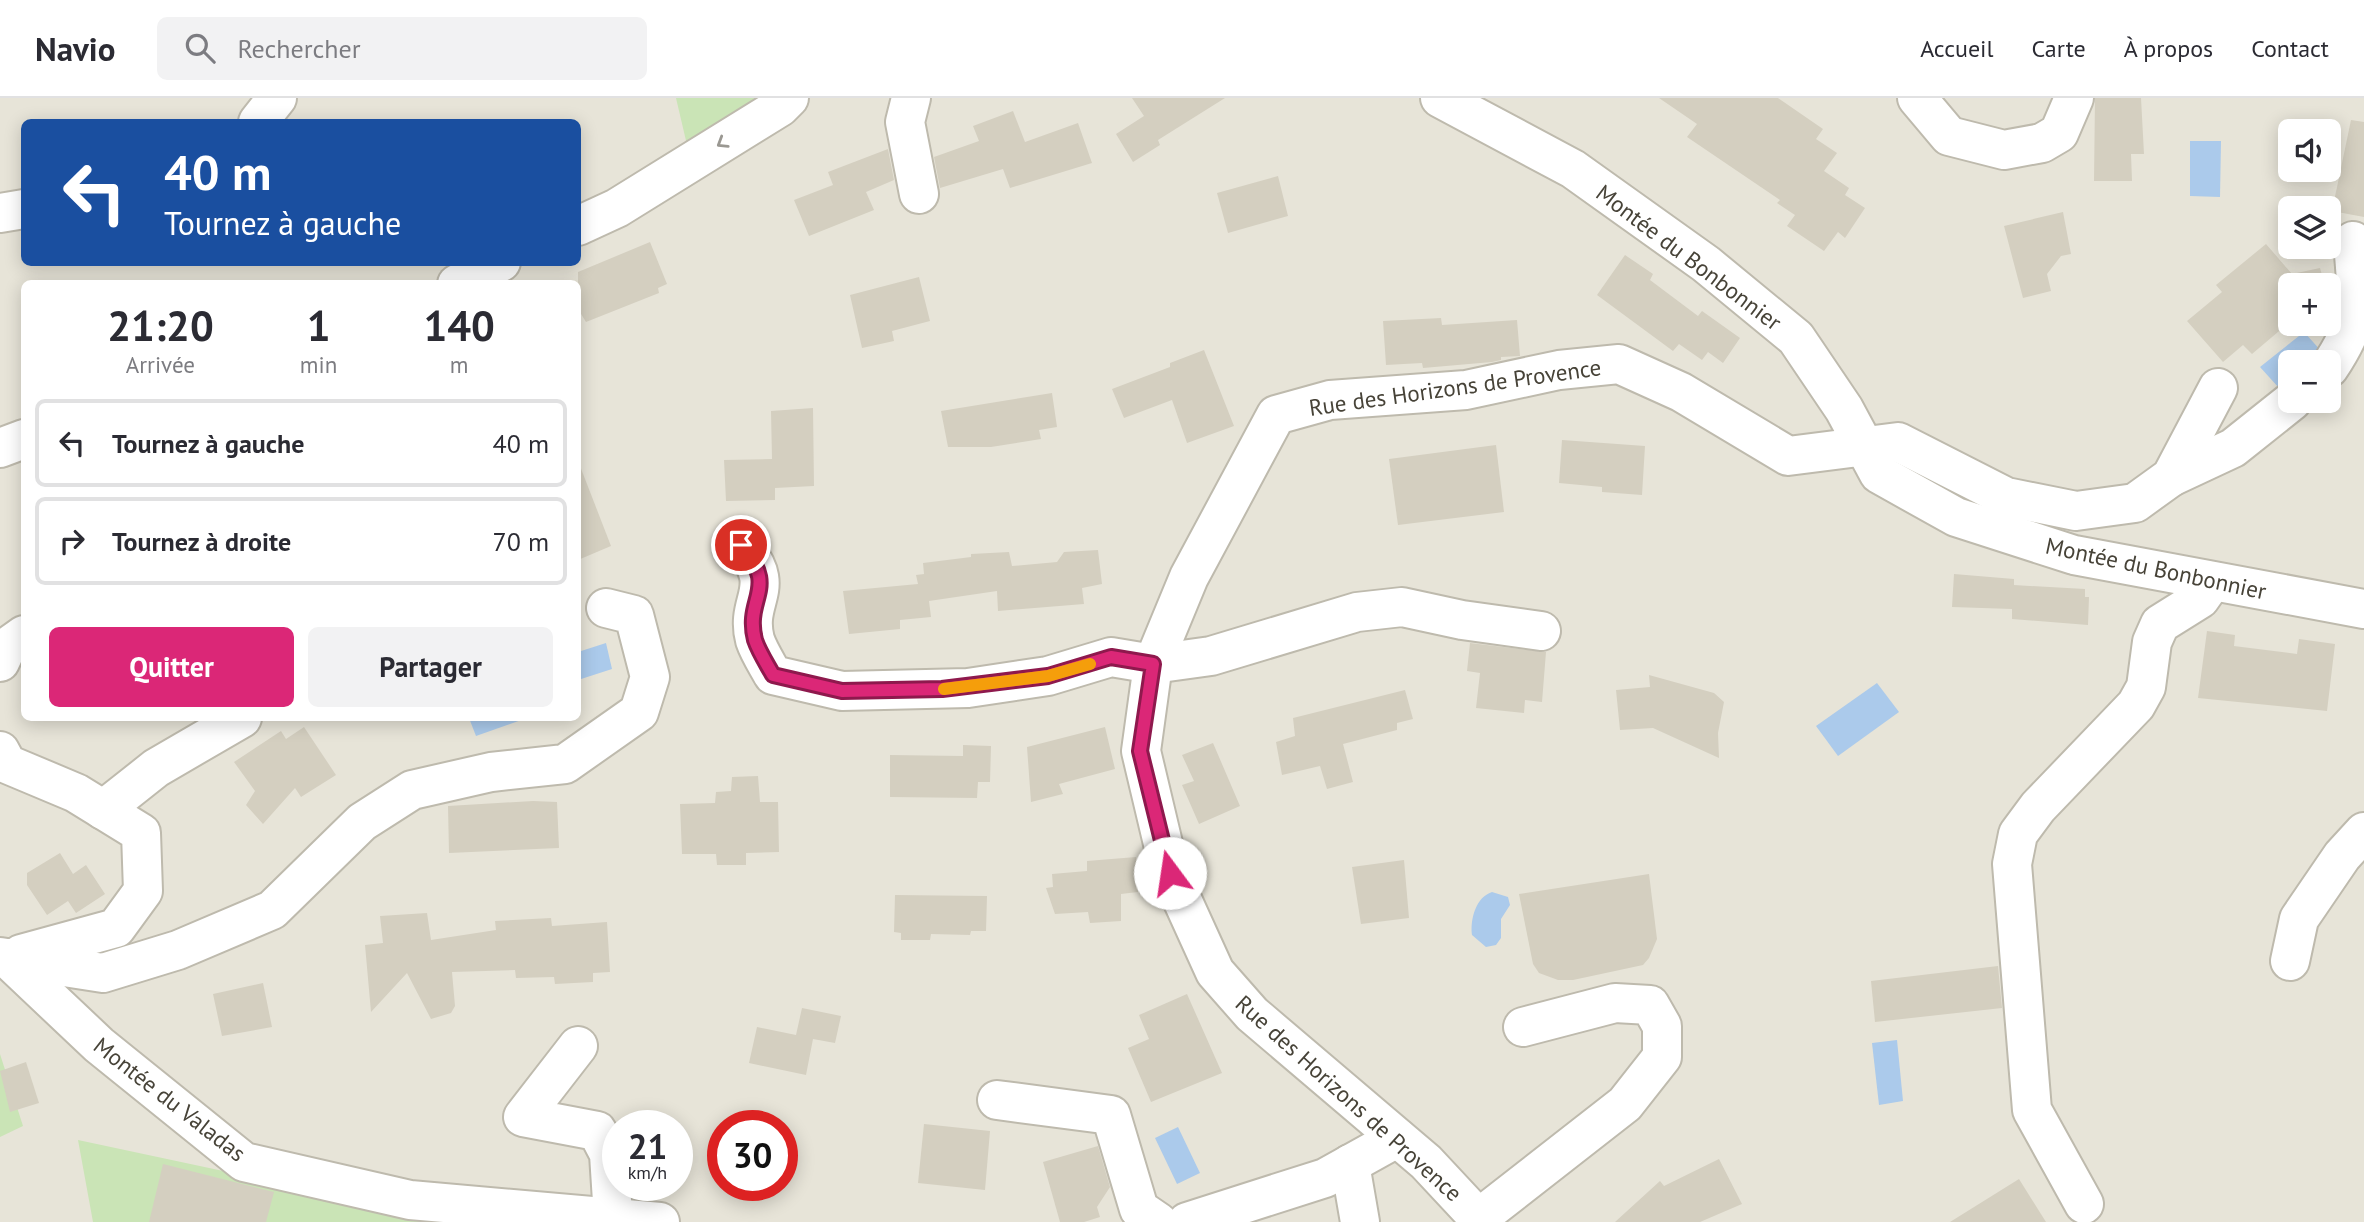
<!DOCTYPE html>
<html lang="fr">
<head>
<meta charset="utf-8">
<style>
  :root { --surface:#fff; --page:#f2f2f3; --text:#2b2b33; --muted:#7c7c81; --line:#e1e1e2; --accent:#db2777 }
  body { margin:0; font-family:"PT Sans",sans-serif; background:var(--page); color:var(--text); height:100vh; display:flex; flex-direction:column; font-size:26px; white-space:nowrap }
  * { box-sizing:border-box; margin:0 }
  p { font-size:23px; color:var(--muted) }
  .icon { flex:none; width:38px; height:38px; fill:none; stroke:currentColor; stroke-width:2; stroke-linecap:round; stroke-linejoin:round }
  .map { position:relative; flex:1; overflow:hidden }
  .side { position:absolute; left:21px; top:182px; width:560px; height:441px; display:flex; flex-direction:column; background:var(--surface); border-radius:10px; box-shadow:0 4px 18px #0003 }
  .side>* { flex:none }
  .top-card { position:absolute; left:21px; top:21px; width:560px; height:147px; border-radius:10px; box-shadow:0 4px 18px #0003; background:#1a4fa0; color:#fff; overflow:hidden }
  .fabs { position:absolute; left:2278px; top:21px; display:grid; gap:14px }
  .fabs a { display:grid; place-items:center; width:63px; height:63px; border-radius:10px; background:var(--surface); box-shadow:0 4px 18px #0003; font-size:35px }
  .speed { position:absolute; left:602px; top:1012px; display:flex; gap:14px; font-size:35px; font-weight:700; text-align:center }
  .speed>* { display:grid; place-content:center; width:91px; height:91px; border-radius:50%; background:var(--surface); box-shadow:0 4px 18px #0003; line-height:1 }
  .speed small { font-size:18px; font-weight:400 }
  .speed .limit { border:10px solid #d22; background:#fff; color:#111 }
  .pin { position:absolute; display:grid; place-items:center; width:60px; height:60px; color:#fff; margin:-30px; border:4px solid #fff; border-radius:50%; box-shadow:0 2px 7px #0007 }
  .me { position:absolute; width:77px; margin:-38px; rotate:346deg; stroke-linejoin:round; filter:drop-shadow(0 0 5px #0008) }
  .turn { display:flex; align-items:center; gap:24px; height:147px; padding:0 28px; font-size:32px }
  .turn .icon { width:91px; height:91px; stroke-width:2.5 }
  .turn b { display:block; font-size:49px; line-height:60px }
  .eta { display:flex; justify-content:space-evenly; align-items:center; height:119px; text-align:center }
  .eta b { font-size:42px; font-weight:700; line-height:49px }
  .button { display:flex; gap:14px; margin-top:auto; padding:14px 28px }
  .button a { flex:1; height:80px; border-radius:10px; background:var(--accent); color:#fff; font-size:28px; font-weight:700; line-height:80px; text-align:center }
  .button a+a { background:var(--page); color:var(--text) }
  ul { padding:0; list-style:none }
  li { display:flex; align-items:center; gap:21px; height:88px; margin:0 14px 10px; padding:0 14px; border:4px solid var(--line); border-radius:10px }
  li div { flex:1 }
  li b { display:block; font-size:26px }
  li em { font-style:normal }
  header { display:flex; align-items:center; gap:42px; box-sizing:border-box; height:98px; padding:0 35px; background:var(--surface); border-bottom:2px solid var(--line) }
  header strong { font-size:33px }
  nav { display:flex; gap:38px; margin-inline-start:auto; font-size:24px }
  .search { width:490px; height:63px; background:var(--page); display:flex; align-items:center; gap:18px; box-sizing:border-box; padding:0 24px; border-radius:10px; color:var(--muted); font-size:26px }
  .map>svg:first-child { display:block }
  .residential { fill:#e7e4d8; fill-rule:evenodd }
  .green { fill:#cae4b6 }
  .water { fill:#abcaeb }
  .building { fill:#d4cfc0 }
  .lines { fill:none; stroke-linecap:round; stroke-linejoin:round }
  .minor-casing { stroke:#bebaad; stroke-width:42 }
  .minor { stroke:#fff; stroke-width:38 }
  .oneway { stroke:#9a9892 }
  .route-casing { stroke:#8e194d; stroke-width:18 }
  .route { stroke:#db2777; stroke-width:12 }
  .slow { stroke:#f59e0b; stroke-width:12 }
  .labels { text-anchor:middle; dominant-baseline:central; stroke-width:5; stroke-linejoin:round; paint-order:stroke }
  .street-label { font-size:23px; fill:#474338; stroke:#fff }
</style>
</head>
<body>
<header>
<strong>Navio</strong>
<div class="search"><svg class="icon" aria-label="search" viewBox="0 0 24 24"><circle cx="10" cy="10" r="6"/><path d="M15 15l6 6"/></svg>Rechercher</div>
<nav><a>Accueil</a><a>Carte</a><a>À propos</a><a>Contact</a></nav>
</header>
<div class="map">
<svg width="2364" height="1124" viewBox="0 0 2364 1124">
  <rect width="100%" height="100%" fill="#f4f2ea"/>
  <path class="residential" d="M 0,0 L 2364,0 L 2364,1124 L 0,1124 ZM 24,24 L 578,24 L 578,164 L 24,164 ZM 2291,33 L 2329,33 L 2329,72 L 2291,72 ZM 2291,110 L 2329,110 L 2329,149 L 2291,149 ZM 24,186 L 578,186 L 578,620 L 24,620 ZM 2291,187 L 2329,187 L 2329,226 L 2291,226 ZM 2291,264 L 2329,264 L 2329,303 L 2291,303 ZM 618,1027 L 677,1027 L 677,1087 L 618,1087 ZM 723,1027 L 782,1027 L 782,1087 L 723,1087 Z"/>
  <g class="green">
    <path d="M 676,0 L 763,0 L 687,47 Z"/>
    <path d="M 0,956 L 23,1028 L 0,1039 Z"/>
    <path d="M 78,1042 L 433,1118 L 495,1124 L 93,1124 Z"/>
  </g>
  <g class="water">
    <path d="M 2190,43 L 2221,43 L 2220,99 L 2190,98 Z"/>
    <path d="M 2304,234 L 2323,255 L 2311,264 L 2291,264 L 2291,281 L 2279,290 L 2260,269 Z"/>
    <path d="M 606,545 L 612,571 L 578,582 L 578,554 Z"/>
    <path d="M 1877,585 L 1899,614 L 1838,658 L 1816,628 Z"/>
    <path d="M 469,620 L 527,620 L 476,638 Z"/>
    <path d="M 1492,794 L 1508,799 L 1510,807 L 1501,821 L 1501,840 L 1496,847 L 1486,849 L 1472,837 C 1470,821 1476,799 1492,794 Z"/>
    <path d="M 1897,942 L 1903,1003 L 1879,1007 L 1872,945 Z"/>
    <path d="M 1178,1029 L 1200,1075 L 1177,1086 L 1155,1040 Z"/>
  </g>
  <g class="building">
    <path d="M 1132,0 L 1225,0 L 1158,42 L 1160,47 L 1133,64 L 1116,36 L 1144,18 Z"/>
    <path d="M 1659,0 L 1778,0 L 1823,31 L 1816,41 L 1837,55 L 1824,73 L 1849,90 L 1845,97 L 1865,110 L 1845,140 L 1838,134 L 1824,153 L 1787,128 L 1795,117 L 1777,105 L 1780,102 L 1687,39 L 1697,26 Z"/>
    <path d="M 2095,0 L 2141,0 L 2144,56 L 2131,56 L 2132,83 L 2094,83 Z"/>
    <path d="M 1013,13 L 1025,44 L 1078,25 L 1092,65 L 1010,90 L 1003,71 L 940,90 L 934,59 L 979,43 L 973,28 Z"/>
    <path d="M 2351,22 L 2364,24 L 2364,119 L 2332,113 Z"/>
    <path d="M 888,51 L 894,82 L 866,94 L 874,112 L 809,138 L 794,102 L 833,87 L 828,74 Z"/>
    <path d="M 1278,78 L 1288,118 L 1228,135 L 1217,95 Z"/>
    <path d="M 2063,114 L 2071,156 L 2061,158 L 2047,176 L 2051,193 L 2023,200 L 2004,128 Z"/>
    <path d="M 650,144 L 667,186 L 658,190 L 659,195 L 586,224 L 578,211 L 578,174 Z"/>
    <path d="M 2266,146 L 2292,176 L 2320,170 L 2325,187 L 2291,187 L 2291,223 L 2252,256 L 2243,247 L 2223,264 L 2187,223 L 2222,194 L 2216,187 Z"/>
    <path d="M 1625,157 L 1653,176 L 1650,182 L 1698,218 L 1702,213 L 1740,240 L 1723,265 L 1708,254 L 1702,262 L 1679,246 L 1673,253 L 1597,197 Z"/>
    <path d="M 919,179 L 930,223 L 892,233 L 894,243 L 862,250 L 850,197 Z"/>
    <path d="M 1441,220 L 1442,227 L 1517,222 L 1520,258 L 1501,259 L 1501,262 L 1492,264 L 1423,270 L 1422,265 L 1386,267 L 1383,223 Z"/>
    <path d="M 1204,252 L 1234,328 L 1187,345 L 1172,302 L 1124,320 L 1112,291 L 1170,269 L 1170,265 Z"/>
    <path d="M 1052,295 L 1057,329 L 1039,332 L 1041,341 L 991,349 L 948,349 L 941,313 Z"/>
    <path d="M 813,310 L 814,388 L 775,390 L 775,402 L 726,403 L 724,362 L 772,361 L 771,313 Z"/>
    <path d="M 1562,342 L 1645,348 L 1642,397 L 1602,394 L 1602,389 L 1559,385 Z"/>
    <path d="M 1496,347 L 1504,414 L 1398,427 L 1389,361 Z"/>
    <path d="M 578,368 L 580,368 L 611,448 L 578,462 Z"/>
    <path d="M 1098,452 L 1102,486 L 1082,490 L 1084,506 L 998,513 L 997,493 L 929,503 L 931,519 L 900,522 L 900,531 L 849,536 L 843,493 L 918,486 L 916,477 L 924,476 L 923,465 L 971,459 L 971,456 L 1009,454 L 1012,468 L 1057,464 L 1064,454 Z"/>
    <path d="M 1954,476 L 2014,481 L 2014,487 L 2085,491 L 2085,499 L 2089,499 L 2088,527 L 2012,521 L 2012,511 L 1952,509 Z"/>
    <path d="M 2207,533 L 2235,537 L 2234,548 L 2297,556 L 2299,541 L 2335,546 L 2327,613 L 2198,600 Z"/>
    <path d="M 1470,545 L 1546,554 L 1542,604 L 1525,602 L 1524,615 L 1476,610 L 1480,575 L 1467,573 Z"/>
    <path d="M 1649,577 L 1714,595 L 1724,604 L 1718,635 L 1719,660 L 1653,630 L 1620,632 L 1616,592 L 1650,589 Z"/>
    <path d="M 1405,592 L 1413,621 L 1397,625 L 1397,632 L 1343,646 L 1353,684 L 1327,691 L 1320,668 L 1282,677 L 1276,644 L 1295,638 L 1293,620 Z"/>
    <path d="M 304,629 L 336,677 L 301,699 L 295,690 L 263,726 L 246,707 L 255,693 L 234,664 L 281,633 L 286,641 Z"/>
    <path d="M 1105,629 L 1115,671 L 1059,686 L 1063,696 L 1031,704 L 1027,649 Z"/>
    <path d="M 1213,645 L 1240,708 L 1199,726 L 1182,687 L 1194,683 L 1182,657 Z"/>
    <path d="M 963,647 L 991,648 L 990,684 L 978,684 L 977,700 L 890,699 L 890,657 L 963,658 Z"/>
    <path d="M 758,678 L 760,704 L 778,704 L 779,754 L 746,755 L 746,767 L 717,767 L 716,756 L 682,756 L 680,706 L 715,705 L 716,694 L 731,693 L 732,679 Z"/>
    <path d="M 533,703 L 557,704 L 559,750 L 449,755 L 448,708 Z"/>
    <path d="M 60,755 L 73,776 L 86,767 L 105,796 L 76,815 L 68,803 L 47,817 L 27,787 L 27,775 Z"/>
    <path d="M 1136,759 L 1138,794 L 1121,796 L 1121,823 L 1090,825 L 1088,814 L 1055,816 L 1046,790 L 1053,789 L 1052,776 L 1087,773 L 1087,763 Z"/>
    <path d="M 1404,762 L 1409,820 L 1361,826 L 1352,769 Z"/>
    <path d="M 1649,776 L 1657,841 L 1649,860 L 1643,867 L 1573,882 L 1558,882 L 1539,875 L 1533,866 L 1519,796 Z"/>
    <path d="M 895,797 L 987,798 L 986,833 L 971,833 L 970,837 L 931,836 L 930,842 L 901,842 L 901,835 L 894,834 Z"/>
    <path d="M 427,815 L 431,842 L 496,832 L 495,823 L 551,820 L 552,828 L 607,824 L 610,874 L 593,875 L 593,884 L 555,886 L 554,879 L 516,880 L 515,872 L 452,874 L 455,908 L 451,915 L 431,921 L 407,875 L 371,914 L 365,847 L 383,845 L 380,818 Z"/>
    <path d="M 1998,868 L 2002,910 L 1875,924 L 1871,883 Z"/>
    <path d="M 263,885 L 272,929 L 222,938 L 213,896 Z"/>
    <path d="M 1187,896 L 1222,975 L 1151,1004 L 1128,950 L 1149,941 L 1139,917 Z"/>
    <path d="M 802,910 L 841,918 L 835,945 L 813,941 L 806,977 L 749,965 L 757,929 L 796,937 Z"/>
    <path d="M 26,964 L 39,1005 L 10,1014 L 0,973 Z"/>
    <path d="M 924,1026 L 990,1033 L 985,1092 L 918,1085 Z"/>
    <path d="M 1098,1048 L 1110,1089 L 1097,1109 L 1100,1119 L 1084,1124 L 1060,1124 L 1043,1064 Z"/>
    <path d="M 1719,1061 L 1742,1106 L 1700,1124 L 1615,1124 L 1660,1083 L 1664,1088 Z"/>
    <path d="M 163,1066 L 274,1094 L 266,1124 L 149,1124 Z"/>
    <path d="M 2019,1081 L 2046,1124 L 1950,1124 Z"/>
  </g>
  <g class="lines">
    <g class="minor-casing">
      <g id="minor">
        <path d="M 911,0 L 905,24 L 919,96"/>
        <path d="M 1440,0 L 1573,71 L 1706,166 L 1796,240 L 1844,311 L 1879,376 L 1956,419 L 2074,457 L 2364,511"/>
        <path d="M 1917,0 L 1949,38 L 2004,52 L 2042,45 L 2059,35 L 2074,0"/>
        <path d="M 258,24 L 277,0"/>
        <path d="M 0,115 L 24,111"/>
        <path d="M 578,128 L 617,110 L 780,9 L 789,0"/>
        <path d="M 457,186 L 501,164"/>
        <path d="M 2329,270 C 2364,218 2357,202 2353,143"/>
        <path d="M 0,350 L 24,341"/>
        <path d="M 2171,379 L 2233,350 L 2292,303"/>
        <path d="M 741,447 C 780,491 744,500 755,542 C 759,554 767,566 773,577 L 842,593 L 968,590 L 1048,578 L 1111,559 L 1153,566 L 1211,558 L 1357,514 L 1402,509 L 1462,522 L 1541,533"/>
        <path d="M 0,564 L 7,549 L 24,537"/>
        <path d="M 0,653 L 7,666 L 76,695 L 141,735 L 143,793 L 116,830 L 21,856"/>
        <path d="M 103,712 L 156,670 L 242,620"/>
        <path d="M 0,859 L 103,875 L 178,852 L 272,812 L 362,724 L 412,692 L 491,674 L 565,666 L 639,614 L 650,579 L 634,517 L 606,510"/>
        <path d="M 7,860 L 99,947 L 244,1064 L 410,1102 L 660,1124"/>
        <path d="M 2290,863 L 2299,821 L 2342,758 L 2364,734"/>
        <path d="M 578,948 L 523,1019 L 597,1033 L 609,1056 L 613,1119"/>
        <path d="M 997,1002 L 1111,1017 L 1139,1111 L 1158,1124"/>
        <path d="M 1350,1066 L 1360,1124"/>
        <path d="M 2084,1106 L 2032,1012 L 2012,766 L 2018,736 L 2038,709 L 2136,607 L 2146,589 L 2152,544 L 2160,526 L 2200,501 L 2212,484"/>
        <path d="M 1479,1120 L 1625,1006 L 1662,959 L 1662,928 L 1650,907 L 1615,905 L 1523,929"/>
        <path d="M 1187,1124 L 1325,1080 L 1397,1040"/>
        <path d="M 1482,1124 L 1426,1064 L 1252,916 L 1215,874 L 1170,775 L 1141,653 L 1153,566 L 1189,479 L 1276,317 L 1330,302 L 1466,292 L 1559,272 L 1619,266 L 1681,294 L 1788,358 L 1898,344 L 2006,399 L 2076,413 L 2135,405 L 2171,379 L 2218,290"/>
      </g>
    </g>
    <use href="#minor" class="minor"/>
  </g>
  <defs><path id="oneway-chevron" d="M-2-3.5L2.5 0L-2 3.5" fill="none" stroke-width="1.6" stroke-linecap="round" stroke-linejoin="round" transform="scale(1.75)"/></defs>
  <use class="oneway" href="#oneway-chevron" transform="translate(722 45) rotate(148)"/>
  <g class="lines">
    <g class="route-casing">
      <path id="route" d="M 741,447 C 780,491 744,499 755,542 C 759,554 767,566 773,577 L 842,593 L 942,591 L 1048,578 L 1111,559 L 1153,566 L 1140,653 L 1170,775"/>
    </g>
    <use href="#route" class="route"/>
    <path class="slow" d="M 944,591 L 1048,578 L 1090,566"/>
  </g>
  <g class="labels">
    <g class="street-label">
      <text transform="translate(1689 159) rotate(37)">Montée du Bonbonnier</text>
      <text transform="translate(1455 289) rotate(-8)">Rue des Horizons de Provence</text>
      <text transform="translate(2156 470) rotate(12)">Montée du Bonbonnier</text>
      <text transform="translate(1349 1000) rotate(42)">Rue des Horizons de Provence</text>
      <text transform="translate(170 1001) rotate(38)">Montée du Valadas</text>
    </g>
  </g>
</svg>
<div class="fabs">
<a><svg class="icon" aria-label="sound" viewBox="0 0 24 24"><path d="M4 9h4l5-4v14l-5-4H4zM17 9q2 3 0 6"/></svg></a>
<a><svg class="icon" aria-label="layers" viewBox="0 0 24 24"><path d="M12 4l9 5-9 5-9-5zM3 14l9 5 9-5"/></svg></a>
<a>+</a>
<a>−</a>
</div>
<div class="speed"><div>21<small>km/h</small></div><div class="limit">30</div></div>
<div class="pin" style="left:741px;top:447px;background:#d93025"><svg class="icon" aria-label="arrive" viewBox="0 0 24 24"><path d="M6 21V4h12l-3 4 3 4H6"/></svg></div>
<svg class="me" style="left:1170px;top:775px" viewBox="-20 -20 40 40"><circle r="19" fill="#fff"/><path d="M0-13L10 11 0 6-10 11z" fill="#db2777"/></svg>
<div class="top-card">
<div class="turn"><svg class="icon" aria-label="left" viewBox="0 0 24 24"><path d="M17 20v-9H6M10 6l-5 5 5 5"/></svg><div><b>40 m</b>Tournez à gauche</div></div>
</div>
<section class="side">
<div class="eta">
<div><b>21:20</b><p>Arrivée</p></div>
<div><b>1</b><p>min</p></div>
<div><b>140</b><p>m</p></div>
</div>
<ul>
<li><svg class="icon" aria-label="left" viewBox="0 0 24 24"><path d="M17 20v-9H6M10 6l-5 5 5 5"/></svg><div><b>Tournez à gauche</b></div><em>40 m</em></li>
<li><svg class="icon" aria-label="right" viewBox="0 0 24 24"><path d="M7 20v-9h11M14 6l5 5-5 5"/></svg><div><b>Tournez à droite</b></div><em>70 m</em></li>
</ul>
<div class="button"><a>Quitter</a><a>Partager</a></div>
</section>
</div>
</body>
</html>
